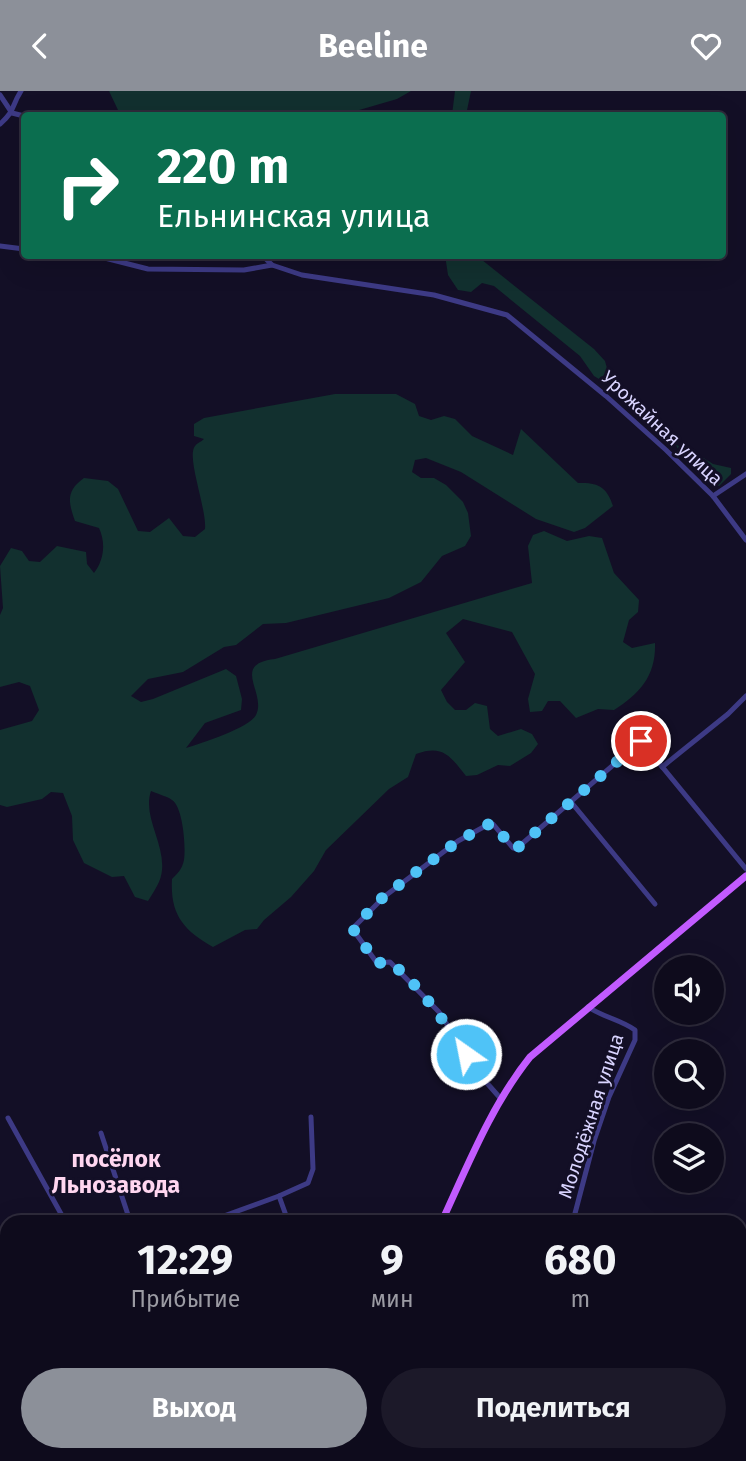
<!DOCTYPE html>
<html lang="ru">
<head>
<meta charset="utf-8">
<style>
  :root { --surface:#0e0b1c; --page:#1c1929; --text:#f1f3f6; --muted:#9b9ba3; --line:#2e2b3b; --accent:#8c9099 }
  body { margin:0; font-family:"Fira Sans",sans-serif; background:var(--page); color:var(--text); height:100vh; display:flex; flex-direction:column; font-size:26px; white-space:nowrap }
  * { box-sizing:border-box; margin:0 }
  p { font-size:23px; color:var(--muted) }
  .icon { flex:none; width:38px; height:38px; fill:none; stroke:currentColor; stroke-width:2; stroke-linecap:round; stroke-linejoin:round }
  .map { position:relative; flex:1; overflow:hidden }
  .sheet { position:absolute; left:0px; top:1124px; width:747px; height:247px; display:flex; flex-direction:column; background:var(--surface); border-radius:21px 21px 0 0; box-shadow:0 7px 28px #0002,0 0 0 2px var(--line) }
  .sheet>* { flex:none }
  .hud { position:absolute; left:21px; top:21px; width:705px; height:147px; border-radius:7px; box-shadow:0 7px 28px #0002,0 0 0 2px var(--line); background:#0b6e4f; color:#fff; overflow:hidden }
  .buttons { position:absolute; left:654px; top:864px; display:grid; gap:14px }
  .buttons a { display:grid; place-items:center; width:70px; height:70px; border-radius:50%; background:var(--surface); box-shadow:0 7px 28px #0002,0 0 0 2px var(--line); font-size:35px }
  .pin { position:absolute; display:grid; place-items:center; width:60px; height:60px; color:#fff; margin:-30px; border:4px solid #fff; border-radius:50%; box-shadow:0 2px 7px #0007 }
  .me { position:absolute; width:77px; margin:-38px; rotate:327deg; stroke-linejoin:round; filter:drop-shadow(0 0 5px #0008) }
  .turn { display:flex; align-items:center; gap:24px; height:147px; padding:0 21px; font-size:32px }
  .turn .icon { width:91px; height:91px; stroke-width:2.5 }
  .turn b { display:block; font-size:49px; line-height:60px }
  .eta { display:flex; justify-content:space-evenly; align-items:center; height:119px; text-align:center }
  .eta b { font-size:42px; font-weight:700; line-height:49px }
  .button { display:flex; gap:14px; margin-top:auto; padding:14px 21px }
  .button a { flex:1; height:80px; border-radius:42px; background:var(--accent); color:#fff; font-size:28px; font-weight:700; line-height:80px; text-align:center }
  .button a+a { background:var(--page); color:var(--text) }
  header { display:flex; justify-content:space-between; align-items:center; height:91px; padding:0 21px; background:var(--accent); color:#fff; font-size:32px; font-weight:700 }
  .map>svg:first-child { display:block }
  .green { fill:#12302f }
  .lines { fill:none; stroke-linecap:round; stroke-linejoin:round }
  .minor { stroke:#3d3a85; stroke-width:5 }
  .major { stroke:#c25bff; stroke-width:7 }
  .route { stroke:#4fc3f7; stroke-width:12; stroke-dasharray:0 21.6 }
  .labels { text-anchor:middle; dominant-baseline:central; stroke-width:6; stroke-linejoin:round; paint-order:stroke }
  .street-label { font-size:19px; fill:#d9d4ff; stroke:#130f26 }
  .quarter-label { font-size:23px; font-weight:bold; fill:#ffd6f0; stroke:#130f26 }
</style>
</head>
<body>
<header><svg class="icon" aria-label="back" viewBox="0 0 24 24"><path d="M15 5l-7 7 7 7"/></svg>Beeline<svg class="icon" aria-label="heart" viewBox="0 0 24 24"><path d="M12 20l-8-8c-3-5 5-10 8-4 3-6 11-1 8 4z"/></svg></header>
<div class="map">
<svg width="746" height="1370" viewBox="0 0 746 1370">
  <rect width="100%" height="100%" fill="#130f26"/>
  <g class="green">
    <path d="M 109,0 L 411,0 L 397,8 L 342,24 L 90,24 L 118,19 Z"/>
    <path d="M 455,0 L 471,0 L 466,24 L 452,24 Z"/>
    <path d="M 445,164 L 477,165 L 594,258 L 605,270 L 608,281 L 599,288 L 594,285 L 580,265 L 494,195 L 482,192 L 471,201 L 458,199 L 448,184 Z"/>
    <path d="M 335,303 L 396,303 L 415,313 L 419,325 L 431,329 L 444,325 L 455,328 L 472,345 L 513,364 L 521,338 L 578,392 C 598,391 607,396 613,415 L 585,437 L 574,441 L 536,428 L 461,381 L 426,367 L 415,369 L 412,381 L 421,387 L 434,387 L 446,394 L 463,411 L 468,422 L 471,445 L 465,455 L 442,465 L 421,491 L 389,507 L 286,532 L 263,533 L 236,554 L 224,556 L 183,581 L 148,588 L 131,605 L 141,611 L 153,608 L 226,578 L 236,585 L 242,608 L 241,619 L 205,632 L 186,657 C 202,652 249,637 256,624 C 267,602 230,573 275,568 L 532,492 L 528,455 L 533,444 L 544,440 L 567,450 L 589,445 L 602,447 L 614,482 L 639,509 L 638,521 L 629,529 L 623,551 L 632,557 L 655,552 C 656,585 640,602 614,619 L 598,618 L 576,627 L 560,610 L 548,610 L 542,620 L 530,621 L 528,608 L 535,583 L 512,541 L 463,528 L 446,542 L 465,571 L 441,599 L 447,611 L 455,619 L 466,619 L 475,612 L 487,615 L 490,638 L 498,645 L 521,638 L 532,643 L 538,653 L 531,662 L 510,675 L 498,674 L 477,684 L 466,685 C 450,665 443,653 416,663 L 408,686 L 389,698 L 326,759 L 314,780 L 291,806 L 264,829 L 257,838 L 245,839 L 213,856 C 183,839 170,823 172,788 C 178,782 182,778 184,769 C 186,756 183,716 172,709 C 167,705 157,703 151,700 C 141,729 172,760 159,791 C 156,797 152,804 148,810 L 135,806 L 124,785 L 112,786 L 84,772 L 73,749 L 72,725 L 63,702 L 51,701 L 42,708 L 7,716 L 0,714 L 0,639 L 32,630 L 39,619 L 30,595 L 19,591 L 0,596 L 0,524 L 3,517 L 0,475 L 11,457 L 22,460 L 29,470 L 40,471 L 57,455 L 86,461 L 87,473 L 94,482 C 104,469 106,452 99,437 L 75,430 C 68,410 66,400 84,387 L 108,390 L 118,398 L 138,440 L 150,441 L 169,427 L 183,445 L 195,446 L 205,438 C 207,418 186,366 195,355 C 197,352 201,351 204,348 L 194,345 L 194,333 L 204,327 Z"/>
    <path d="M 676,354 L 691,359 L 713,373 L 731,377 L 731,383 L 719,395 L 713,395 L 681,364 Z"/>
  </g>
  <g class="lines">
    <g class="minor">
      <path d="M 0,4 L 12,22 L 24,25"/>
      <path d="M 0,33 C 15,20 11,16 21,0"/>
      <path d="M 0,155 L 24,158"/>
      <path d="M 93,164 L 148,178 L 244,179 L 272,174"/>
      <path d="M 262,164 L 272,174 L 302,184 L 434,204 L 507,224 L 606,305 L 666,359 L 713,405 L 746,449"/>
      <path d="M 713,405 L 746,383"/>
      <path d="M 662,676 L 728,623 L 746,605"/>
      <path d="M 571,711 L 655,813"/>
      <path d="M 501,1008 L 479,983 L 439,921 L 390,871 L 377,872 L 354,840 L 355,835 L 385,805 L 458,750 L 489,733 L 493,733 L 513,757 L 516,758 L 641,650 L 746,778"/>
      <path d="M 8,1027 L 65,1130"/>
      <path d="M 101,1042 L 130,1130"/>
      <path d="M 210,1130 L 279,1105"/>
      <path d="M 288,1130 L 279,1105 L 308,1092 L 313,1078 L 311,1026"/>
      <path d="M 573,1130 L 594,1050 L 609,1006 L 635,949 L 635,939 C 621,929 603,926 588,916"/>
      <path d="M 0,1163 L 7,1171"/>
      <path d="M 740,1335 L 746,1337"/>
      <path d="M 193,1363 L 196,1370"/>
      <path d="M 307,1370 L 311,1363"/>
      <path d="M 504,1370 L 506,1363"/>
    </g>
    <g class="major">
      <path d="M 442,1130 C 468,1074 491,1015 530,966 L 746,785"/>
      <path d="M 0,1312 L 7,1313"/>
      <path d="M 408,1363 L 431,1370"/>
    </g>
  </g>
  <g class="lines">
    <path class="route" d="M 466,963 C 444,930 421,896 390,871 L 377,872 L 354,840 L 355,835 L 384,805 L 458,750 L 489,733 L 493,733 L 513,757 L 516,758 L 641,650"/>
  </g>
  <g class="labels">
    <g class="street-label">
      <text transform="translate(662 337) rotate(43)">Урожайная улица</text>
      <text transform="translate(591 1025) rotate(-72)">Молодёжная улица</text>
    </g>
    <g class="quarter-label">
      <text x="116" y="1068">посёлок<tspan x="116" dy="26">Льнозавода</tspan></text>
    </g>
  </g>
</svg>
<div class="buttons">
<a><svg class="icon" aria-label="sound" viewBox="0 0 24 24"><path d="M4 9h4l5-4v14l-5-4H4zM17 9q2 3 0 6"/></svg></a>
<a><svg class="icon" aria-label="search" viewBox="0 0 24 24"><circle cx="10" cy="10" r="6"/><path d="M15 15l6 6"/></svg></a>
<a><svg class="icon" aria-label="layers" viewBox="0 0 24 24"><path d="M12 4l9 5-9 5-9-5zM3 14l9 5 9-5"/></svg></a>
</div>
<div class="pin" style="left:641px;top:650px;background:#d93025"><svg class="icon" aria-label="arrive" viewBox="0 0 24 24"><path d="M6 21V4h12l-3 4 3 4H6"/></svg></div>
<svg class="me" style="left:466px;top:963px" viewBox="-20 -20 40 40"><circle r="17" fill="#4fc3f7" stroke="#fff" stroke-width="3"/><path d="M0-11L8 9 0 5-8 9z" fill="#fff"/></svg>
<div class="hud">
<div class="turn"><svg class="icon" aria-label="right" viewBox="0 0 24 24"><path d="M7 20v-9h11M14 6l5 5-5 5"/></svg><div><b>220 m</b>Ельнинская улица</div></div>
</div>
<section class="sheet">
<div class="eta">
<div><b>12:29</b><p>Прибытие</p></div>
<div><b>9</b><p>мин</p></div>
<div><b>680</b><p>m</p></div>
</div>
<div class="button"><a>Выход</a><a>Поделиться</a></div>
</section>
</div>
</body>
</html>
